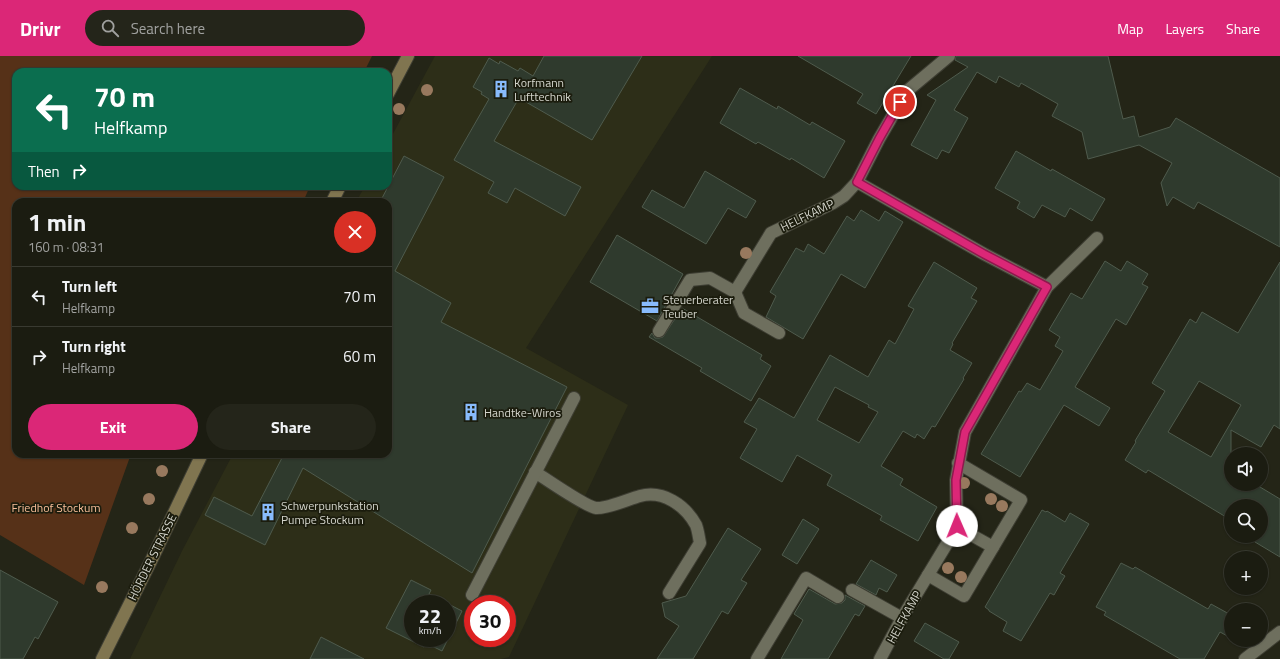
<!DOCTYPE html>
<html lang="en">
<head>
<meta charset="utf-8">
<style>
  :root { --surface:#1b1c11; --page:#24251a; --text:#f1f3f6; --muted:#a0a19f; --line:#393a31; --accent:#db2777 }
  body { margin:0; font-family:"Titillium Web",sans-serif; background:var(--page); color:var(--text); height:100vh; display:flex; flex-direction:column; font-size:15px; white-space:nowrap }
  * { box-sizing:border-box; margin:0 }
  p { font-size:13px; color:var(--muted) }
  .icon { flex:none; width:22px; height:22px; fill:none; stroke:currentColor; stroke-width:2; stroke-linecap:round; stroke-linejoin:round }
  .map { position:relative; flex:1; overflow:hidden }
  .panel { position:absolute; left:12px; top:142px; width:380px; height:260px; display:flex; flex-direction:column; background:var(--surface); border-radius:12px; box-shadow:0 1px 3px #0004,0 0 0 1px var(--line) }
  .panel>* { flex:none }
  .hud { position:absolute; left:12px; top:12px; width:380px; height:122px; border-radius:12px; box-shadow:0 1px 3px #0004,0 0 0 1px var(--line); background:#0b6e4f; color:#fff; overflow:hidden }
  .controls { position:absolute; left:1224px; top:391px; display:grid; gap:8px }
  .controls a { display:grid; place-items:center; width:44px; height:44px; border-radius:50%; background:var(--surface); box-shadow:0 1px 3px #0004,0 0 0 1px var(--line); font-size:20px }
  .speed { position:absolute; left:404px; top:539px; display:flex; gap:8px; font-size:20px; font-weight:700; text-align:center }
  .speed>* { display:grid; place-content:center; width:52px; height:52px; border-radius:50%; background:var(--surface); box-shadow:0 1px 3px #0004,0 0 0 1px var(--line); line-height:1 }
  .speed small { font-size:10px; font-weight:400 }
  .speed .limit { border:6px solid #d22; background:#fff; color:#111 }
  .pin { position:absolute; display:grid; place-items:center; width:34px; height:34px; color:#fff; margin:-17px; border:2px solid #fff; border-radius:50%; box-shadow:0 1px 4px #0007 }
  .me { position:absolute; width:44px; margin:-22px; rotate:359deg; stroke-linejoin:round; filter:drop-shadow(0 0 3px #0008) }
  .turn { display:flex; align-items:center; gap:14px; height:84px; padding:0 16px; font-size:18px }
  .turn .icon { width:52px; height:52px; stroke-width:2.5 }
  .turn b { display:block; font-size:28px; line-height:34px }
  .then { display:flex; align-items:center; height:38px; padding:0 16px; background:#0003; gap:8px; font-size:15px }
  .round { display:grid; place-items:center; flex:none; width:42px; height:42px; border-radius:21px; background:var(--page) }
  .head { display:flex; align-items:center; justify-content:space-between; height:68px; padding:0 16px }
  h1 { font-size:24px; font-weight:700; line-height:30px }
  .primary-button { display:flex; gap:8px; margin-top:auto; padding:8px 16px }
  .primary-button a { flex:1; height:46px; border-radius:24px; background:var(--accent); color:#fff; font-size:16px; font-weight:700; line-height:46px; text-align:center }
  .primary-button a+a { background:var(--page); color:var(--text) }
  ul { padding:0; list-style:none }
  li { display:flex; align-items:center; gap:12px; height:60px; padding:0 16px; border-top:1px solid var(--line) }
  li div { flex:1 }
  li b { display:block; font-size:15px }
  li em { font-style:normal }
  header { display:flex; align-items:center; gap:24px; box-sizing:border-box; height:56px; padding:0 20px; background:var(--accent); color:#fff }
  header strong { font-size:19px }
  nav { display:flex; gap:22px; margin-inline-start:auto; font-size:14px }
  .search { width:280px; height:36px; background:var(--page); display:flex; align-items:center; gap:10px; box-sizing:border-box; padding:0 14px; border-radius:22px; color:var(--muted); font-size:15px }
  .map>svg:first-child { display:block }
  .built { fill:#2d2e18; fill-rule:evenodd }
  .green { fill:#563118 }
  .building { fill:#2f3a2d; stroke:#4f5b4d; fill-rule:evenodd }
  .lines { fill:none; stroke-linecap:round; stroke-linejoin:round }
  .service-casing { stroke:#3e3e33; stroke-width:14 }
  .minor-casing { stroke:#3e3e33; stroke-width:14 }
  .secondary-casing { stroke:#3e3e33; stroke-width:14 }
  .service { stroke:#6e6f5e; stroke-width:12 }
  .minor { stroke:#6e6f5e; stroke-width:12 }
  .secondary { stroke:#807550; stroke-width:12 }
  .tree { fill:#98795e }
  .route-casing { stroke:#8e194d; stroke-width:10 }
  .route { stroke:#db2777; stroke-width:7 }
  .labels { text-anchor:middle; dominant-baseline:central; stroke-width:3.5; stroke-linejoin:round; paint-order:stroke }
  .poi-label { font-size:12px; fill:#d5d6cd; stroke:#1b1c0d; text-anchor:start }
  .street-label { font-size:12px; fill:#d5d6cd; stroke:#1b1c0d }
  .park-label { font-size:12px; fill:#f7bd98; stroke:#1b1c0d }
</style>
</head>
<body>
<header>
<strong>Drivr</strong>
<div class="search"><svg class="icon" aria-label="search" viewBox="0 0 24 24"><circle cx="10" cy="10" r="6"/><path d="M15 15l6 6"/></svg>Search here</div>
<nav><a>Map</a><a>Layers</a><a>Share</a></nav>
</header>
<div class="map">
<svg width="1280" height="603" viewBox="0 0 1280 603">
  <rect width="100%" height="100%" fill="#242517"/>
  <path class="built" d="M 435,0 L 712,0 L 526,292 L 628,349 L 509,601 L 501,603 L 130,603 L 182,495 L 233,398 L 388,398 L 388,146 L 356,146 L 365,130 L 388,130 L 388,87 ZM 413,548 L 447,548 L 447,582 L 413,582 ZM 473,548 L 507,548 L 507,582 L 473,582 Z"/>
  <path class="green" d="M 0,0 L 372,0 L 364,16 L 16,16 L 16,130 L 310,130 L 303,146 L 16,146 L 16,398 L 131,398 L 84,529 L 0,479 Z"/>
  <g class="building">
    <path d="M 544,0 L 642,0 L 592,84 L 519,42 L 494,85 L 581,131 L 565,160 L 515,132 L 507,147 L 488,137 L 494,126 L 454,104 L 489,43 L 481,38 L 482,36 L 473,31 L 489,2 L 499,8 L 500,5 L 518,15 L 520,12 L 533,20 Z"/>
    <path d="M 798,0 L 911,0 L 876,58 L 857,47 L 863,38 Z"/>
    <path d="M 956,0 L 1108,0 L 1123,63 L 1134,60 L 1139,81 L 1170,71 L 1176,62 L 1280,122 L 1280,191 L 1198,146 L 1194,153 L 1173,141 L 1167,150 L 1161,127 L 1172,107 L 1139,89 L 1088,103 L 1082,76 L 1052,60 L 1058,48 L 1021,27 L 1019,31 L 999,20 L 996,27 L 977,16 L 954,54 L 968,62 L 949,97 L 942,94 L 937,103 L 911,89 L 936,44 L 927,39 L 968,11 L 955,4 Z"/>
    <path d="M 740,32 L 777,53 L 778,50 L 810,69 L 812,66 L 845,85 L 824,122 L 791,102 L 790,104 L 758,86 L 756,88 L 720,67 Z"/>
    <path d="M 1016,95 L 1051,115 L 1052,113 L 1105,143 L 1092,165 L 1070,152 L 1065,161 L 1042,149 L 1034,162 L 1017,152 L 1020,146 L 995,132 Z"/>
    <path d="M 404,100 L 444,121 L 395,215 L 451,247 L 441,266 L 567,331 L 472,517 L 303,412 L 265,489 L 205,459 L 214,441 L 252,460 L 283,400 L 280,398 L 388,398 L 388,146 L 380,146 Z"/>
    <path d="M 705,115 L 756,145 L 746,162 L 728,152 L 706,188 L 642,151 L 652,134 L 684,152 Z"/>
    <path d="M 861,154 L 879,165 L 885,155 L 903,166 L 865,232 L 841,218 L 803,283 L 766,261 L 776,240 L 770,236 L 796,192 L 804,196 L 808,188 L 824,198 L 847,160 L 854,165 Z"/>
    <path d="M 617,179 L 683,218 L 657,265 L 590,226 Z"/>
    <path d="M 1105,205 L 1121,215 L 1127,205 L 1148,218 L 1142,228 L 1148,231 L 1126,269 L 1116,263 L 1075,331 L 1110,352 L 1099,370 L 1064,349 L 1020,421 L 981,398 L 1019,335 L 1021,336 L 1027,327 L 1040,334 L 1063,295 L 1055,290 L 1060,281 L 1049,274 L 1071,237 L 1082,243 Z"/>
    <path d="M 934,206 L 977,232 L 971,242 L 977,245 L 952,287 L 953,288 L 950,294 L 972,307 L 963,322 L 964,323 L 935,371 L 932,370 L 924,383 L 917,378 L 915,382 L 903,375 L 881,410 L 903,423 L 900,429 L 937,451 L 918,485 L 880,464 L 882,460 L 827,429 L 832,419 L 797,399 L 782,426 L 740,402 L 757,373 L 744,366 L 759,342 L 794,362 L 830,299 L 868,321 L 889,284 L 895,288 L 914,253 L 908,250 ZM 835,331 L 869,349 L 868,351 L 878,356 L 859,387 L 817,364 Z"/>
    <path d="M 1280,206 L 1280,373 L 1274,369 L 1261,391 L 1231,374 L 1231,428 L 1255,428 L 1280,443 L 1280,501 L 1255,486 L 1258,480 L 1261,480 L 1261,450 L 1231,450 L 1231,464 L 1148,414 L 1146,417 L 1125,404 L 1136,386 L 1135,385 L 1165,335 L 1152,327 L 1190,263 L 1196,267 L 1202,256 L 1238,277 ZM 1199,325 L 1241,349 L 1211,401 L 1168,376 Z"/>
    <path d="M 682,252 L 762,299 L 760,303 L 771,310 L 751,345 L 700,315 L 702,312 L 649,281 L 652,277 L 655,282 L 659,282 L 663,281 Z"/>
    <path d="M 1042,454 L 1046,456 L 1047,455 L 1065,466 L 1070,457 L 1089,468 L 1060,517 L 1065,520 L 1059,530 L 1054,539 L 1050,537 L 1021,585 L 1003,575 L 1007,566 L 989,555 L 989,554 L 985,551 Z"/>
    <path d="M 803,463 L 819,473 L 797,508 L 782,499 Z"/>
    <path d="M 728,472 L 761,493 L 741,524 L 747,527 L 728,558 L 722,555 L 693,603 L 657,603 L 679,570 L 665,561 L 662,547 L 686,540 Z"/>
    <path d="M 871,504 L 897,519 L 887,536 L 879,532 L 876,539 L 856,528 Z"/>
    <path d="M 1121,507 L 1133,513 L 1135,511 L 1208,553 L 1211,548 L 1231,559 L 1231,582 L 1220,576 L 1204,603 L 1180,603 L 1104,559 L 1106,556 L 1096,551 Z"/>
    <path d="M 0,514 L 58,546 L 38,583 L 35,581 L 23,603 L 0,603 Z"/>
    <path d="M 411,524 L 431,534 L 429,538 L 462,555 L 442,595 L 426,587 L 424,591 L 386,572 ZM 413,548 L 447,548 L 447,582 L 413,582 Z"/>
    <path d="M 809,533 L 835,548 L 842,547 L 845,544 L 845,539 L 865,550 L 859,560 L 855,558 L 828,603 L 781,603 L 803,564 L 794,558 Z"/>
    <path d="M 925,567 L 959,586 L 949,603 L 944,603 L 914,585 Z"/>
    <path d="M 321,581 L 364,603 L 310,603 Z"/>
  </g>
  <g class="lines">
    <g class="service-casing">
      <g id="service">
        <path d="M 659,275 L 690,224 L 710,222 L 735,236 L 744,257 L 779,277"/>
        <path d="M 535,416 C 546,423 586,451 596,452 C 607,453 629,443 640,440 C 663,434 685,449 696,469 C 698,474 699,482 700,487 L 669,537"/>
        <path d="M 852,534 L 902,562"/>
        <path d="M 472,539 L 574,342"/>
        <path d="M 757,603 L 806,522 L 838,541"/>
      </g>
    </g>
    <g class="minor-casing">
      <g id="minor">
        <path d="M 857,126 L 984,198 L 1047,231"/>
        <path d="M 735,236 L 771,177 L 833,147 L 844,140 L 857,126 L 879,83 L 907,35 L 949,0"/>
        <path d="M 957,471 L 993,491"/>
        <path d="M 928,519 L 964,540 L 1021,444 L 958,407"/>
        <path d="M 880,603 L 902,562 L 957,471 L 956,424 L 965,376 L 1047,231 L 1097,182"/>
        <path d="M 1245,603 L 1280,576"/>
      </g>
    </g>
    <g class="secondary-casing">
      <g id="secondary">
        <path d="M 388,38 L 408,0"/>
        <path d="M 332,146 L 340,130"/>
        <path d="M 102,603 L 151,505 L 202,398"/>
      </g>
    </g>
    <use href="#service" class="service"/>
    <use href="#minor" class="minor"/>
    <use href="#secondary" class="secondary"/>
  </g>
  <g class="tree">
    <circle cx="427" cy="34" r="6"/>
    <circle cx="399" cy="53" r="6"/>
    <circle cx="746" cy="197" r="6"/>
    <circle cx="162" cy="415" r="6"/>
    <circle cx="964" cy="427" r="6"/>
    <circle cx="149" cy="443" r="6"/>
    <circle cx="991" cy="443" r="6"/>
    <circle cx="1002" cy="450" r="6"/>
    <circle cx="132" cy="472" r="6"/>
    <circle cx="948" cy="512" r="6"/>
    <circle cx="961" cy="521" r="6"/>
    <circle cx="102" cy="531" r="6"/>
  </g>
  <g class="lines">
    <g class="route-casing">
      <path id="route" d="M 900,46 L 879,83 L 857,126 L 984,198 L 1047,231 L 965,376 L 956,424 L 957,470"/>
    </g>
    <use href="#route" class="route"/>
  </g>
  <defs>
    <g id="building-bare" transform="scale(1.38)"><path d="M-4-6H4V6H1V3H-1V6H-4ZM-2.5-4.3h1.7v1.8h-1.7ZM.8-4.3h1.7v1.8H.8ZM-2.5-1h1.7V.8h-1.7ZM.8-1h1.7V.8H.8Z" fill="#88bbfc" stroke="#1b1c0d" stroke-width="2.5" paint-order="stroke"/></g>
    <g id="office-bare" transform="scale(1.38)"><path d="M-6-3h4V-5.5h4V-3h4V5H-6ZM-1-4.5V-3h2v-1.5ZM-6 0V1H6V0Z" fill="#88bbfc" stroke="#1b1c0d" stroke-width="2.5" paint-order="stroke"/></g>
  </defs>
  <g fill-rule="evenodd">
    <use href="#building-bare" x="501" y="33"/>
    <use href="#office-bare" x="650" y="250"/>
    <use href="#building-bare" x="471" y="356"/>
    <use href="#building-bare" x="268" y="456"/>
  </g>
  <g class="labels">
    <g class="poi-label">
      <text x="514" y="26">Korfmann<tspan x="514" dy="14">Lufttechnik</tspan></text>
      <text x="663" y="243">Steuerberater<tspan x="663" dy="14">Teuber</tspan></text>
      <text x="484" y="356">Handtke-Wiros</text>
      <text x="281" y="449">Schwerpunkstation<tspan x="281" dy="14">Pumpe Stockum</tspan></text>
    </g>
    <g class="street-label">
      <text transform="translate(807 159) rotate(-26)">HELFKAMP</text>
      <text transform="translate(152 501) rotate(-64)">HÖRDER STRASSE</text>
      <text transform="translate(904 561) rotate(-61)">HELFKAMP</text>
    </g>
    <g class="park-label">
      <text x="56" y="451">Friedhof Stockum</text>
    </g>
  </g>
</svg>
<div class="controls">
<a><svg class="icon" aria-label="sound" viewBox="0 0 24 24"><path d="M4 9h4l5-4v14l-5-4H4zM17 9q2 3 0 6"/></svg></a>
<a><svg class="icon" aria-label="search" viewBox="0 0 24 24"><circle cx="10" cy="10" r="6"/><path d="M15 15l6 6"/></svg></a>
<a>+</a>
<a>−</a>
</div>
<div class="speed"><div>22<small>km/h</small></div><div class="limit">30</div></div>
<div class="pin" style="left:900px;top:46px;background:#d93025"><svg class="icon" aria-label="arrive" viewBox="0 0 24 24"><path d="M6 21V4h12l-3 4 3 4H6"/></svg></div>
<svg class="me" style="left:957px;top:470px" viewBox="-20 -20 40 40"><circle r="19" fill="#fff"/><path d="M0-13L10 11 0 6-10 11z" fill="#db2777"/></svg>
<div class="hud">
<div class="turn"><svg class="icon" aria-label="left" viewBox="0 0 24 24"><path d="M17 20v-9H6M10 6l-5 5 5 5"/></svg><div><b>70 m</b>Helfkamp</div></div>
<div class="then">Then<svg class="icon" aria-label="right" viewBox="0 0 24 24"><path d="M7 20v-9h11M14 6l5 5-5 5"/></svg></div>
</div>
<section class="panel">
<div class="head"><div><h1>1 min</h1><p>160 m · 08:31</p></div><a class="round" style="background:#d93025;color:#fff"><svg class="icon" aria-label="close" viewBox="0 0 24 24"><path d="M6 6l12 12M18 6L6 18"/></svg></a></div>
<ul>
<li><svg class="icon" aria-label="left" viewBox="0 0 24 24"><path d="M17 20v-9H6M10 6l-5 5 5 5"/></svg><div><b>Turn left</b><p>Helfkamp</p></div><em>70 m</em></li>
<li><svg class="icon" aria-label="right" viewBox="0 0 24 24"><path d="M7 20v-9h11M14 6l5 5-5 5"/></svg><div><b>Turn right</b><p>Helfkamp</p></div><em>60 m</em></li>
</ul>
<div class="primary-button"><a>Exit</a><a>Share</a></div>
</section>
</div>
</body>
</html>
